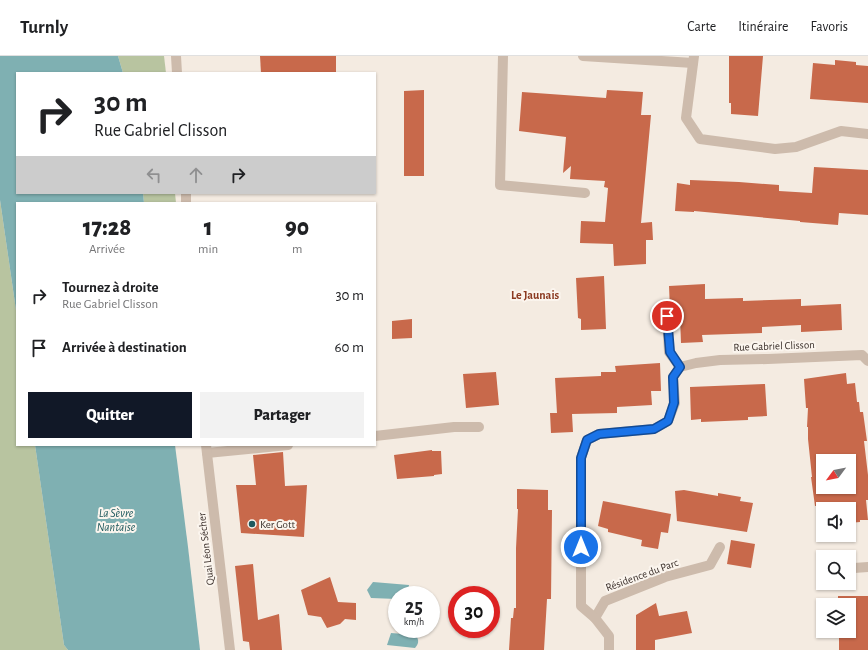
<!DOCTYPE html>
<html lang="fr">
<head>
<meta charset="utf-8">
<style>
  :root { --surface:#fff; --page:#f2f2f2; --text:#202124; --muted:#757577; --line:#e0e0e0; --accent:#111827 }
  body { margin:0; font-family:"Alegreya Sans",sans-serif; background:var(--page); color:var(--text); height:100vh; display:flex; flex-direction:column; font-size:15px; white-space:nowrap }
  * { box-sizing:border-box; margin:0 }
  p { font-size:13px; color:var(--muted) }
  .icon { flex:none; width:22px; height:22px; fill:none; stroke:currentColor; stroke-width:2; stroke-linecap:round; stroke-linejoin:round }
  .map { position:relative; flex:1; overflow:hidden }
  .drawer { position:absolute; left:16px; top:146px; width:360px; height:244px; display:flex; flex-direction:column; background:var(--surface); border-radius:0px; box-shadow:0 1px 3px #0004 }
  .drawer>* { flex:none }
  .hud { position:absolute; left:16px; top:16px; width:360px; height:122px; border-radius:0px; box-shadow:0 1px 3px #0004; background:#fff; color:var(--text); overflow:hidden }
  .needle { width:26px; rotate:238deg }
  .tools { position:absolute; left:816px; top:398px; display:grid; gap:8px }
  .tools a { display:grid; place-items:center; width:40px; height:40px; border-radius:0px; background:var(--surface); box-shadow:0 1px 3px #0004; font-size:20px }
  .speed { position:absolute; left:388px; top:530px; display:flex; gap:8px; font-size:20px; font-weight:700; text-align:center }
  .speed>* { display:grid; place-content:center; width:52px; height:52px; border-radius:50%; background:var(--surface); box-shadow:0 1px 3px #0004; line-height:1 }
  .speed small { font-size:10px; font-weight:400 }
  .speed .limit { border:6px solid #d22; background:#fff; color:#111 }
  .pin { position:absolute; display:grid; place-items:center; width:34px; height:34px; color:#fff; margin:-17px; border:2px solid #fff; border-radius:50%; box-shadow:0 1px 4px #0007 }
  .me { position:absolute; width:44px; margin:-22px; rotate:0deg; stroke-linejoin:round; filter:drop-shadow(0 0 3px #0008) }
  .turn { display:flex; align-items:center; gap:14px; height:84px; padding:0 12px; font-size:18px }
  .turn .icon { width:52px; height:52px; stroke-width:2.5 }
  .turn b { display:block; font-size:28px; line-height:34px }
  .lanes { display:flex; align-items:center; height:38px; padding:0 12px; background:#0003; justify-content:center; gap:20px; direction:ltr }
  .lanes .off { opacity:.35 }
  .eta { display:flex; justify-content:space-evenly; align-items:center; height:68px; text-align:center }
  .eta b { font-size:24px; font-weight:800; line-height:28px }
  .button { display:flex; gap:8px; margin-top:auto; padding:8px 12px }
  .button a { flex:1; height:46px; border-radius:0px; background:var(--accent); color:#fff; font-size:16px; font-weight:800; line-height:46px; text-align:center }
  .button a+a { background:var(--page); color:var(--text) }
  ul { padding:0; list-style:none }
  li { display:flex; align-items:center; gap:12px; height:52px; padding:0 12px }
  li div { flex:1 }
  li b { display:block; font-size:15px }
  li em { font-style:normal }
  header { display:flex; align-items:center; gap:24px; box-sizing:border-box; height:56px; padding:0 20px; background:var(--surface); border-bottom:1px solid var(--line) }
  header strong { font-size:19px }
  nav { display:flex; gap:22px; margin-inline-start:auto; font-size:14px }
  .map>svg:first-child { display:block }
  .green { fill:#b8c4a0 }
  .water { fill:#7fb0b2 }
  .building { fill:#c8694b; fill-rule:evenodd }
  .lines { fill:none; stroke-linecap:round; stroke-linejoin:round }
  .service { stroke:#cdbbac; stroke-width:10 }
  .minor { stroke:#cdbbac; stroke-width:10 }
  .route-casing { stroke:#114b97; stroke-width:10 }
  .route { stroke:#1a73e8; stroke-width:7 }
  .poi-dot { fill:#1f5a5e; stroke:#fbf5ee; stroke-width:1.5 }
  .labels { text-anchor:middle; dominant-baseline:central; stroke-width:4; stroke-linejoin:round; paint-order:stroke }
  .street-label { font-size:11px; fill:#3b302b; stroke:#fbf5ee }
  .poi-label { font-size:11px; fill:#3b302b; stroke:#fbf5ee; text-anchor:start }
  .neighbourhood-label { font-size:12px; font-weight:bold; fill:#8c3b22; stroke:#fbf5ee }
  .water-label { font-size:12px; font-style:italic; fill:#1f5a5e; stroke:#fbf5ee }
</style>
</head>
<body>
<header>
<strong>Turnly</strong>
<nav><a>Carte</a><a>Itinéraire</a><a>Favoris</a></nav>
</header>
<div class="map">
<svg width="868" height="594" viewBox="0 0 868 594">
  <rect width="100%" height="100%" fill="#f4ebe1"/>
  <g class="green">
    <path d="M 118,0 L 164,0 L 166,17 L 123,17 Z"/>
    <path d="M 143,137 L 175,137 L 176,147 L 144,147 Z"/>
    <path d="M 0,144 L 17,261 L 17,389 L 35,389 L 64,589 L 68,594 L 0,594 Z"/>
  </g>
  <g class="water">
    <path d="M 0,0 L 118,0 L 123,17 L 17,17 L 17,137 L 143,137 L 144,147 L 17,147 L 17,261 L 0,144 Z"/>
    <path d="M 35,389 L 175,389 L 188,491 L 200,594 L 68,594 L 64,589 Z"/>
    <path d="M 373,526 L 409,529 L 408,539 L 397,539 L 397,543 L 371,542 L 367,534 Z"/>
    <path d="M 391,577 L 416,579 C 419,585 419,587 415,592 L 387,589 Z"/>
  </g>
  <g class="building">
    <path d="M 260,0 L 336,0 L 336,17 L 261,17 Z"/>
    <path d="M 729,0 L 763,0 L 758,60 L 731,58 L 731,47 L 729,47 Z"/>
    <path d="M 835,4 L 856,6 L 856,9 L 868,10 L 868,47 L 810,43 L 813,7 L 835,9 Z"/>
    <path d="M 424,34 L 424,120 L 404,120 L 404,35 Z"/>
    <path d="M 607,34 L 643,36 L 641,59 L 651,59 L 641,167 L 652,166 L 653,184 L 646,184 L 646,208 L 614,210 L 613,188 L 580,187 L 581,165 L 605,166 L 608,132 L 604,131 L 605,125 L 570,123 L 571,110 L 563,117 L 566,81 L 519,75 L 522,36 L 606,42 Z"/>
    <path d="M 814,111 L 868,114 L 868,159 L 839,157 L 838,169 L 800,166 L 800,165 L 694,155 L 694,156 L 675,155 L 677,127 L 690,129 L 690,124 L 739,126 L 779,129 L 779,135 L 812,137 Z"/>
    <path d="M 604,220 L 606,273 L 581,274 L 581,263 L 578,262 L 576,222 Z"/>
    <path d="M 705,228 L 705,243 L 743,242 L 743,245 L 801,243 L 801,250 L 841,248 L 842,274 L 801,276 L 801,269 L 762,271 L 762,277 L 702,279 L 703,286 L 681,287 L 680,261 L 674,261 L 673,257 L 670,254 L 669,230 Z"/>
    <path d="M 412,263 L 412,282 L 392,283 L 392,265 Z"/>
    <path d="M 660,307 L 661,335 L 651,335 L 652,349 L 617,351 L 617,357 L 572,358 L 573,376 L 551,377 L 550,357 L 557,357 L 555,322 L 601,320 L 601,316 L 616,316 L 615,310 Z"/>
    <path d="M 496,316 L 499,349 L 466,352 L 463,318 Z"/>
    <path d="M 846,317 L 847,328 L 855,327 L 857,346 L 859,346 L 860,356 L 863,356 L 867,385 L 864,385 L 868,419 L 868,444 L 866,444 L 868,464 L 860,464 L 860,466 L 849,467 L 849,453 L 823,453 L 823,469 L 818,470 L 816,450 L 815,450 L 811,421 L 812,421 L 808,383 L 808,371 L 807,371 L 808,352 L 806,352 L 804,323 ZM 823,405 L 849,405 L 849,431 L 823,431 Z"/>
    <path d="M 765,328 L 767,360 L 748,361 L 748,364 L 701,366 L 701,363 L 691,364 L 690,331 Z"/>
    <path d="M 432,394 L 432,395 L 441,395 L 442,418 L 434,419 L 434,420 L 397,423 L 394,399 Z"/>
    <path d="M 283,396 L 285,430 L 307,429 L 304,481 L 241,477 L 236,429 L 256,429 L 253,399 Z"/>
    <path d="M 517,433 L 548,434 L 548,454 L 552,454 L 551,543 L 547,543 L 544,594 L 509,594 L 511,562 L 513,562 L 514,552 L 516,552 L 516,492 L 518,453 L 517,453 Z"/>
    <path d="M 684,434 L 718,440 L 718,437 L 741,441 L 740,445 L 753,447 L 747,476 L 677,465 L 675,435 Z"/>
    <path d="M 603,445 L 671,458 L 668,477 L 661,476 L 658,493 L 641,490 L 642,484 L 608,476 L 608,473 L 598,470 Z"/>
    <path d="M 731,484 L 755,488 L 751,512 L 727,508 Z"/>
    <path d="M 253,508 L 258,564 L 279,558 L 282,594 L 250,594 L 249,586 L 243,585 L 235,510 Z"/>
    <path d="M 330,521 L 338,546 L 356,547 L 356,564 L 345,563 L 340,568 L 327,572 L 321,561 L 308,559 L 301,534 Z"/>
    <path d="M 838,540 L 868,540 L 868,594 L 839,594 L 839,575 L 849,575 L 849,549 L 838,549 Z"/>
    <path d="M 656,547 L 659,560 L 687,555 L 692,577 L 655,584 L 655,594 L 636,594 L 636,559 Z"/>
  </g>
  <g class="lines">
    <g class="service">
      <path d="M 503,0 L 500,129 L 585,137"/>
      <path d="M 667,260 L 669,296 L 680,311"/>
      <path d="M 375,380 L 454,371 L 479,371"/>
      <path d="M 207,397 L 288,389"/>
      <path d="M 595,562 L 605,545 L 665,521 L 710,509 L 720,491"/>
    </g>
    <g class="minor">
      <path d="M 176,0 L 177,17"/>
      <path d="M 583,0 L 693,7"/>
      <path d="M 694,0 L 686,62 L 700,83 L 775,93 L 796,91 L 841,75 L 868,78"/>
      <path d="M 186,137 L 186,147"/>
      <path d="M 206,389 L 230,594"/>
      <path d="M 854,512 L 868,511"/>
      <path d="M 609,594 L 609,580 L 595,562 L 581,550 L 581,402 L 587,384 L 599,378 L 654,373 L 668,365 L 675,347 L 673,321 L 680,311 L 696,307 L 720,304 L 768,303 L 862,299 L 868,305"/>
    </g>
  </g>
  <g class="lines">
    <g class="route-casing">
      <path id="route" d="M 581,491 L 581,402 L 587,384 L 599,378 L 654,373 L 668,365 L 674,347 L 673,321 L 680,311 L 670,296 L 667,260"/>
    </g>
    <use href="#route" class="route"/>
  </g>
  <circle class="poi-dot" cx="252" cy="468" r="4"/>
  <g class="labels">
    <g class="street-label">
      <text transform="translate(774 290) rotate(-2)">Rue Gabriel Clisson</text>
      <text transform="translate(206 493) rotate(-97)">Quai Léon Sécher</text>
      <text transform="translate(642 519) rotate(-20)">Résidence du Parc</text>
    </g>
    <g class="poi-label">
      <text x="260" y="468">Ker Gott</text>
    </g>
    <g class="neighbourhood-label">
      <text x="535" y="239">Le Jaunais</text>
    </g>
    <g class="water-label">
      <text x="116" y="457">La Sèvre<tspan x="116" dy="14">Nantaise</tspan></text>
    </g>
  </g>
</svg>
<div class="tools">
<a><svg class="needle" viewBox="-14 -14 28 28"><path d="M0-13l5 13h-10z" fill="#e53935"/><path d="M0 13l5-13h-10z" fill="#757577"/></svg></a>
<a><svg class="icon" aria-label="sound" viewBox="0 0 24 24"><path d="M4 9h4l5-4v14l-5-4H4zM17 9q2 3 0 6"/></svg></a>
<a><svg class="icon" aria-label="search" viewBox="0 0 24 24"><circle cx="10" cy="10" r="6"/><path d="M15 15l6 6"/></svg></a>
<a><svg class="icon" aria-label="layers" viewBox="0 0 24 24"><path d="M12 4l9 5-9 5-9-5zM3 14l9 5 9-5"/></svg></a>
</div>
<div class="speed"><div>25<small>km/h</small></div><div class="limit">30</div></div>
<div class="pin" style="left:667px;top:260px;background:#d93025"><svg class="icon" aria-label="arrive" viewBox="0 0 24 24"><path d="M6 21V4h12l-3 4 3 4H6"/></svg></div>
<svg class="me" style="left:581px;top:491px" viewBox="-20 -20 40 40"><circle r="17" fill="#1a73e8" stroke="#fff" stroke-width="3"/><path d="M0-11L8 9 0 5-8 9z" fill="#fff"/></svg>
<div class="hud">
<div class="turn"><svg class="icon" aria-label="right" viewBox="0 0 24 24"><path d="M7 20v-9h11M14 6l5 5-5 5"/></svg><div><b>30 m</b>Rue Gabriel Clisson</div></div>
<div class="lanes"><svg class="icon off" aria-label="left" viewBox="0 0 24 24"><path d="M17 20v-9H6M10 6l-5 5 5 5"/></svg><svg class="icon off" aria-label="ahead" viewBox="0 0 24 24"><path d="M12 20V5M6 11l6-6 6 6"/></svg><svg class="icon" aria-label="right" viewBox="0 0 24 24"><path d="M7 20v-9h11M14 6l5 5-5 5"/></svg></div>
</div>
<section class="drawer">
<div class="eta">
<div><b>17:28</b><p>Arrivée</p></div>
<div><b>1</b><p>min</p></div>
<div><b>90</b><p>m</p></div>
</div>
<ul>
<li><svg class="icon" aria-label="right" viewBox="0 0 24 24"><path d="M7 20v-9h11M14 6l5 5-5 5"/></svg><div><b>Tournez à droite</b><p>Rue Gabriel Clisson</p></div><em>30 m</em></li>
<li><svg class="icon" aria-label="arrive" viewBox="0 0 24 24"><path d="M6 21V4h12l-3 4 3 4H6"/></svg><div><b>Arrivée à destination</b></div><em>60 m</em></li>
</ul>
<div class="button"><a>Quitter</a><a>Partager</a></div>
</section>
</div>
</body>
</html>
